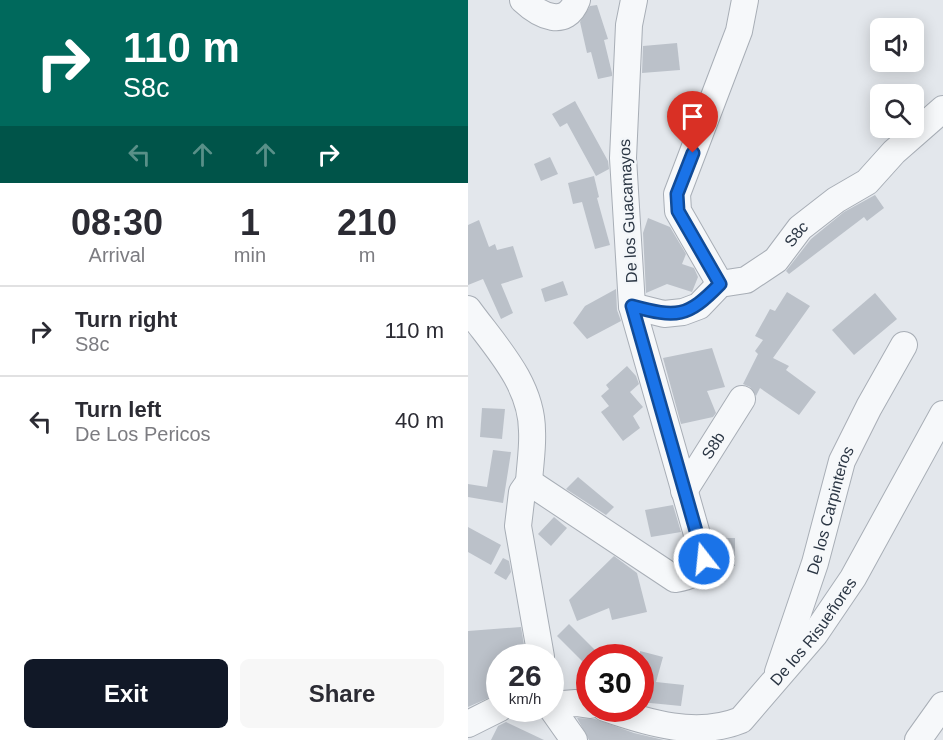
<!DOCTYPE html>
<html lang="en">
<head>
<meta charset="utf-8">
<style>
  :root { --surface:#fff; --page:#f7f7f7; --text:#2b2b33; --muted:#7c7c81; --line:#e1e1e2; --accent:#111827 }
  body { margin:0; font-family:Arial,sans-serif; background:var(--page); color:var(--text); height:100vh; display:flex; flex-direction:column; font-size:22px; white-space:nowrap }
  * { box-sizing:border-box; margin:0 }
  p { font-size:20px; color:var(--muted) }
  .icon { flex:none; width:33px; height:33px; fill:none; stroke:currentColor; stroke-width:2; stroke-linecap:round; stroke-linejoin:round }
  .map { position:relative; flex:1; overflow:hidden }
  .sheet { display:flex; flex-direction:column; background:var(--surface); width:468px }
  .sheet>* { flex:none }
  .guide { background:#00695c; color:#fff; overflow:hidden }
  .buttons { position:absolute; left:402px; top:18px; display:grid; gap:12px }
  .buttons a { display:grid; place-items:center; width:54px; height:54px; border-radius:9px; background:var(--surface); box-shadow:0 3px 15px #0003; font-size:30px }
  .speed { position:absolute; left:18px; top:644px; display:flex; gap:12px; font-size:30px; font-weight:700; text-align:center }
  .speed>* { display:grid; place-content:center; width:78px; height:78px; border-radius:50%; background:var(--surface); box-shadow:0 3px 15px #0003; line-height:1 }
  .speed small { font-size:15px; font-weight:400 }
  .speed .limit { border:9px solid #d22; background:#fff; color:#111 }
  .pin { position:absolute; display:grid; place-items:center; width:51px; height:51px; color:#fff; margin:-62px -26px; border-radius:50% 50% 50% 0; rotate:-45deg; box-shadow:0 0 6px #0007 }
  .pin .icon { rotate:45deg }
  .me { position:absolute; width:66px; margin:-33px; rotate:344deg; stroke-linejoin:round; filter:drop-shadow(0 0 4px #0008) }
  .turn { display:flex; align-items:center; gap:21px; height:126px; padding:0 24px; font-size:27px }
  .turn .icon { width:78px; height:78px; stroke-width:2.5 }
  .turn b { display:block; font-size:42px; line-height:51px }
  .lanes { display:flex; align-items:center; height:57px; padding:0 24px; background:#0003; justify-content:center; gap:30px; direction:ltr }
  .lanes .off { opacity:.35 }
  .eta { display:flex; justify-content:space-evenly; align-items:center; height:102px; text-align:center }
  .eta b { font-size:36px; font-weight:800; line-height:42px }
  .primary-button { display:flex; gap:12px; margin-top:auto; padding:12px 24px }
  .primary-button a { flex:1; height:69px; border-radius:9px; background:var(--accent); color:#fff; font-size:24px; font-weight:800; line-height:69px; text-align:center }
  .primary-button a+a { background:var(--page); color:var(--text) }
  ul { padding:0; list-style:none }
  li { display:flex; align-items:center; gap:18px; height:90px; padding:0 24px; border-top:2px solid var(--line) }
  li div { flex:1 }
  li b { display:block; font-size:22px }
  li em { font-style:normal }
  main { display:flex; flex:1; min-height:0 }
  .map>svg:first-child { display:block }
  .building { fill:#bbc1c9 }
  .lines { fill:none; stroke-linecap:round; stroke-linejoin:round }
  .minor-casing { stroke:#a8aeb6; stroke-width:28 }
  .minor { stroke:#f6f8fa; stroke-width:26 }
  .route-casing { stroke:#114b97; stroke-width:15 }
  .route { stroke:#1a73e8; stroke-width:10 }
  .labels { text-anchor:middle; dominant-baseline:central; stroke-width:5; stroke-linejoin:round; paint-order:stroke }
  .street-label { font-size:16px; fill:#2b3644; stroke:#f3f6f9 }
</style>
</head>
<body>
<main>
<section class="sheet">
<div class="guide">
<div class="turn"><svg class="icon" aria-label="right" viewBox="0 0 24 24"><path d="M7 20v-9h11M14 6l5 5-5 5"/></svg><div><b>110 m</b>S8c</div></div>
<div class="lanes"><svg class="icon off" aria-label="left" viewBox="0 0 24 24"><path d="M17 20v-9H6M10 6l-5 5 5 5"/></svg><svg class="icon off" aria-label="ahead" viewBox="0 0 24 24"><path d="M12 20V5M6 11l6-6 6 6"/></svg><svg class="icon off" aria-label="ahead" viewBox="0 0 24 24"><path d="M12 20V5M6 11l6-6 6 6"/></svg><svg class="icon" aria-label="right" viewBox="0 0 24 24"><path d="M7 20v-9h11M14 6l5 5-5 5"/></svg></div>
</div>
<div class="eta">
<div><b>08:30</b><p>Arrival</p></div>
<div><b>1</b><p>min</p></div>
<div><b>210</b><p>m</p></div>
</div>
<ul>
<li><svg class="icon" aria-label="right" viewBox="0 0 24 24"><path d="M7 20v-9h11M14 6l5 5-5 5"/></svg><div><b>Turn right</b><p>S8c</p></div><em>110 m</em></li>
<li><svg class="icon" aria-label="left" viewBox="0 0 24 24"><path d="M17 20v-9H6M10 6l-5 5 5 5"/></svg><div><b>Turn left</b><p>De Los Pericos</p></div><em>40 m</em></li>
</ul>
<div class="primary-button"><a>Exit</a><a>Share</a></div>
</section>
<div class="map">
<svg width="475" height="740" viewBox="0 0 475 740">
  <rect width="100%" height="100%" fill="#e3e7ec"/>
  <g class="building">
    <path d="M 129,5 L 140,39 L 136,40 L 144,73 L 144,76 L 130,79 L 123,52 L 119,53 L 112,22 L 122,6 Z"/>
    <path d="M 209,43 L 212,70 L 174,73 L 175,46 Z"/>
    <path d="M 107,101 L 140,161 L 141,169 L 128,176 L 99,123 L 92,127 L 84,114 Z"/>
    <path d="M 82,157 L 90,174 L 73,181 L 66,164 Z"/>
    <path d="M 126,176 L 131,197 L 129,198 L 142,245 L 127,249 L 114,202 L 105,204 L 100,183 Z"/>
    <path d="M 407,195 L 416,208 L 399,221 L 396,217 L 321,274 L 318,271 L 343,239 L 376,212 Z"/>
    <path d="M 180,218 L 202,227 L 218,254 L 214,264 L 226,268 L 230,277 L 224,292 L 199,284 L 178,293 L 175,233 Z"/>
    <path d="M 11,220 L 21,247 L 27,244 L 29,250 L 45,246 L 55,277 L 33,284 L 45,313 L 33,319 L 15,279 L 0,285 L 0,225 Z"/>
    <path d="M 95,281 L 100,295 L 77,302 L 73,289 Z"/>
    <path d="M 148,289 L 149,310 L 153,321 L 119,339 L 105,323 L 117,306 Z"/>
    <path d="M 319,292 L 342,306 L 305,358 L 321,366 L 318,370 L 348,392 L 331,415 L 292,388 L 288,396 L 282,387 L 275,384 L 290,354 L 287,351 L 295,340 L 287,336 L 302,309 L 307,311 Z"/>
    <path d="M 407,293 L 429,319 L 386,355 L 364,330 Z"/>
    <path d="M 244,348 L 257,387 L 239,391 L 248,413 L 245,417 L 213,424 L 195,358 Z"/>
    <path d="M 159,366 L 168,376 L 171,384 L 162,392 L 175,407 L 165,416 L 172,428 L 155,441 L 133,412 L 141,406 L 133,396 L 141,389 L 138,385 Z"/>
    <path d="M 14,408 L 37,409 L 34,439 L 12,437 Z"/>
    <path d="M 25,450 L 43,452 L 35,503 L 0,497 L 0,484 L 19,487 Z"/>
    <path d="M 110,477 L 146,507 L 138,515 L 98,489 Z"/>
    <path d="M 205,505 L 213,532 L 183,537 L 177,510 Z"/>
    <path d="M 86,517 L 99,528 L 83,546 L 70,534 Z"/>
    <path d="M 0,527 L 33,545 L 23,565 L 0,552 Z"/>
    <path d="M 246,538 L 267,538 L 267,566 L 249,566 L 250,555 Z"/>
    <path d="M 146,556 L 169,573 L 179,612 L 144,620 L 141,608 L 109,621 L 101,600 Z"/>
    <path d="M 35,558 L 41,561 L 43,572 L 38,580 L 26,573 Z"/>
    <path d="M 101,624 L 129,652 L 117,664 L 89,636 Z"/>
    <path d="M 53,627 L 58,657 L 32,657 L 32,693 L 0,707 L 0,631 Z"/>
    <path d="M 172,651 L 195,657 L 188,682 L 216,685 L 213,706 L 172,702 Z"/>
    <path d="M 109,718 L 127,719 L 166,733 L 196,740 L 121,740 Z"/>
    <path d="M 38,722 L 76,740 L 23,740 L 30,726 Z"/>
  </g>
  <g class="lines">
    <g class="minor-casing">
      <g id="minor">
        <path d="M 55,0 C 72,16 98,29 109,0"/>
        <path d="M 252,284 L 210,211 L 209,194 L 271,31 L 277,0"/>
        <path id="s1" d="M 164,306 L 196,314 L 215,312 L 231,306 L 252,284 L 278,280 L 308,260 L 332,228 L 368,200 L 399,182 L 426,152 L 475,109"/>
        <path d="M 0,309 C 26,345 64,383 64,431 C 65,447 62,465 61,482"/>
        <path id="s2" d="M 216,491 L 274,399"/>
        <path d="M 73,657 L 50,526 L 54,492 L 61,482 L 207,579 C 222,577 229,573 236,559 L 164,306 L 155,158 L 161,25 L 166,0"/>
        <path id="s3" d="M 310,672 L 347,563 L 374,461 L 401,407 L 436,345"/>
        <path d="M 82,705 L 108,703 L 122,705"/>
        <path d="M 82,706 L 106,740"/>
        <path id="s4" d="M 137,708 C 180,723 229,738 273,720 L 347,634 L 385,578 L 475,414"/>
        <path d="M 0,724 L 32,708"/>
        <path d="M 450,740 L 475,705"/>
      </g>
    </g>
    <use href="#minor" class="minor"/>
  </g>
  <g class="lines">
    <g class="route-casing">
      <path id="route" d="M 225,153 L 209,194 L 210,211 L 252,284 C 219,318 209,318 164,306 L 236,559"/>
    </g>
    <use href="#route" class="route"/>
  </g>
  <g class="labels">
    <g class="street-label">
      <text transform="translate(160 211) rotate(-93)">De los Guacamayos</text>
      <text stroke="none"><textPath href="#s1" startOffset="195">S8c</textPath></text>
      <text stroke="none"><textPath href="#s2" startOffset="54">S8b</textPath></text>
      <text stroke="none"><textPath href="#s3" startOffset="170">De los Carpinteros</textPath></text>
      <text stroke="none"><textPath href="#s4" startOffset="254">De los Risueñores</textPath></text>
    </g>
  </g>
</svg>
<div class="buttons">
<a><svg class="icon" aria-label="sound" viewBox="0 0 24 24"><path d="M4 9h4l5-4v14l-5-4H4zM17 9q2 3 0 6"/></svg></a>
<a><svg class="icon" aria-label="search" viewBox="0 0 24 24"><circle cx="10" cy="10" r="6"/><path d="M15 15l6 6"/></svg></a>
</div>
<div class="speed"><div>26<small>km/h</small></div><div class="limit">30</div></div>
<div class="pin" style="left:225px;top:153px;background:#d93025"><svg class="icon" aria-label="arrive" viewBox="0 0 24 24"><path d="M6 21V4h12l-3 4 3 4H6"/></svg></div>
<svg class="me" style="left:236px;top:559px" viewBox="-20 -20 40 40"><circle r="17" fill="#1a73e8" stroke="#fff" stroke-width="3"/><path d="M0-11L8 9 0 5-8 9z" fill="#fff"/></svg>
</div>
</main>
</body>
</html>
